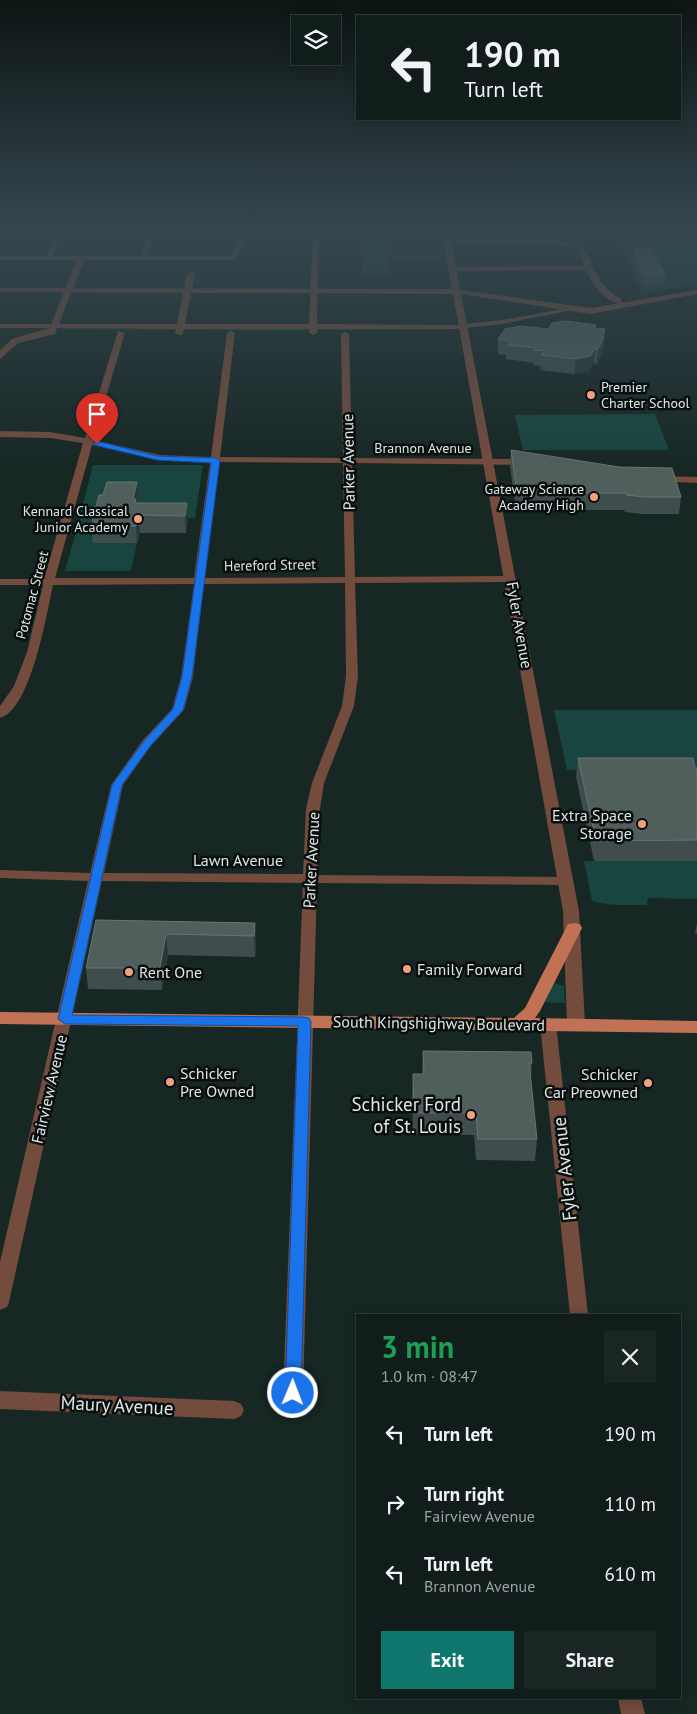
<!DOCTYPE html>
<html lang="en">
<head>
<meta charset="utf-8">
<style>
  :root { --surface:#111d1b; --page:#1a2624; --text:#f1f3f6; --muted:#9ca2a3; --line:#303b3a; --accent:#0f766e }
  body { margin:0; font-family:"PT Sans",sans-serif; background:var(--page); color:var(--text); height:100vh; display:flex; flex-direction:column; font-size:19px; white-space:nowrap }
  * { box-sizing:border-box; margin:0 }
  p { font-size:16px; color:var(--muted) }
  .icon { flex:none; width:28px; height:28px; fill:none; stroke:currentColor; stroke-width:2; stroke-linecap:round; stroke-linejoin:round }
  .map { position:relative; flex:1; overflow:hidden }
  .panel { position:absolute; left:356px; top:1314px; width:325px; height:385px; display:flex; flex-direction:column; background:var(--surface); border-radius:0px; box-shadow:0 2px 12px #0003,0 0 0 1px var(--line) }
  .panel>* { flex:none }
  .guide { position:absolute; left:356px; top:15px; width:325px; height:105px; border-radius:0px; box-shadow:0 2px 12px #0003,0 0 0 1px var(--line); background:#111d1b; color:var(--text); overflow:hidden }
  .tools { position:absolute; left:291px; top:15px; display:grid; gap:10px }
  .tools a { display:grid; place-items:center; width:50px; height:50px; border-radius:0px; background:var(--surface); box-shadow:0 2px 12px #0003,0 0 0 1px var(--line); font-size:25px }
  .pin { position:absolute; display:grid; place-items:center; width:42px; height:42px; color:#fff; margin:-51px -21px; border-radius:50% 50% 50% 0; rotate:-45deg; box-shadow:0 0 5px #0007 }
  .pin .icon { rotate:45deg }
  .me { position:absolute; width:55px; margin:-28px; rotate:1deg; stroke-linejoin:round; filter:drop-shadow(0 0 4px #0008) }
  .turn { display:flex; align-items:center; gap:18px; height:105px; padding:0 25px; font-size:22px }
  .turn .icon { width:65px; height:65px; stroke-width:2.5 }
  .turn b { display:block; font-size:35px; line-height:42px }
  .round { display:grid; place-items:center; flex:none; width:52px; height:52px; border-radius:0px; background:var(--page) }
  .headline { display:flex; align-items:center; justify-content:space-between; height:85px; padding:0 25px }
  h1 { font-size:30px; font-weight:600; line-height:38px; color:#1e9e55 }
  .button { display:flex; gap:10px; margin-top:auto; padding:10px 25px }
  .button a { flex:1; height:58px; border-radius:0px; background:var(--accent); color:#fff; font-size:20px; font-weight:600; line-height:58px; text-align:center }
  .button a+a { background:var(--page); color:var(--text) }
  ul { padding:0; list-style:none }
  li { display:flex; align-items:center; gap:15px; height:70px; padding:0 25px }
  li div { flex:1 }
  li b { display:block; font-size:19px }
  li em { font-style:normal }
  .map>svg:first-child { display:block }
  .green { fill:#18453f }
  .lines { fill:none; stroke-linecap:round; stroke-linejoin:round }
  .minor { fill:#734c3d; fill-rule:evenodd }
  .tertiary { fill:#734c3d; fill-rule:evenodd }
  .primary { fill:#c17254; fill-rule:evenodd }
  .wall { fill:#3f4e4c }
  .shaded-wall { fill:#283835 }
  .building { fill:#505f5c; stroke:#667472 }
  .route { fill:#1a73e8; stroke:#114b97 }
  .poi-dot { fill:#f2a080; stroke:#080e0d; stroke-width:2 }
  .labels { text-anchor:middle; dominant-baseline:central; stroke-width:5; stroke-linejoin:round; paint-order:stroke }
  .far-poi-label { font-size:14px; fill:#dde7e5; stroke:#080e0d; text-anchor:end }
  .far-street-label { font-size:14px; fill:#dde7e5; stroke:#080e0d }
  .street-label { font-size:16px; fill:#dde7e5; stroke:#080e0d }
  .poi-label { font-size:16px; fill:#dde7e5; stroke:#080e0d; text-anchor:start }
  .near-poi-label { font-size:19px; fill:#dde7e5; stroke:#080e0d; text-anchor:end }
  .near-street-label { font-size:19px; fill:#dde7e5; stroke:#080e0d }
</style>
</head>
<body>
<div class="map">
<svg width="697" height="1714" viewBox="0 0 697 1714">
  <rect width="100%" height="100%" fill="#172724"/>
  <g class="green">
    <path d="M 360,228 L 388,228 L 392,254 L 440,254 L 442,259 L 389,259 L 390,275 L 362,275 Z"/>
    <path d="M 614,230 L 697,231 L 697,284 L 642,294 Z"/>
    <path d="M 67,328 L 170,329 L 174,330 L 62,329 Z"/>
    <path d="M 191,329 L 304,329 L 308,331 L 185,330 Z"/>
    <path d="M 325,329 L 450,329 L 452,330 L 319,330 Z"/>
    <path d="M 655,414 L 669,450 L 523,450 L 515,415 Z"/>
    <path d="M 93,465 L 203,465 L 195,518 L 142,518 L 136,510 L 138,499 L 95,512 L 91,515 L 80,515 Z"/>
    <path d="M 80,518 L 91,518 C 96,526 94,534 93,543 L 137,543 L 131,571 L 65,571 Z"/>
    <path d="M 554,710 L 697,710 L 697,768 L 567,770 Z"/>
    <path d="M 584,861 L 697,861 L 697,899 L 648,898 L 647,905 C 628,905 609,906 592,901 Z"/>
    <path d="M 555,983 L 564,986 L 565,1003 L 545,1002 L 552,985 Z"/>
  </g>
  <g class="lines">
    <g class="minor">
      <path d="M 57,228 L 63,228 L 53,256 L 141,256 L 150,228 L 156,228 L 148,256 L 231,256 L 238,239 L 243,240 L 238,258 L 234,260 L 84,260 L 59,324 L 177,324 L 187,274 L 191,272 L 195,274 L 185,324 L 309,324 L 313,228 L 319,228 L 317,324 L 455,325 L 502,320 L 579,306 L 583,308 L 502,324 L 455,329 L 317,329 L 317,333 L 313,335 L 309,333 L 309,329 L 184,329 L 182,335 L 179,335 L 175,333 L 176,329 L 57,328 L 55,334 L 18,343 L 0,359 L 0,350 L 12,339 L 49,328 L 0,328 L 0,324 L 51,324 L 77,260 L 0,260 L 0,256 L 46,256 Z"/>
      <path d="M 537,239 L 570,243 L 583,247 C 596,270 596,284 621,299 L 621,303 C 605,304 592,283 586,270 L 451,271 L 447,269 L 451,267 L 584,266 L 578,249 C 540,237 488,244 448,245 L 445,243 L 448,241 Z"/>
      <path d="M 118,331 L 125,333 L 93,440 L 160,455 L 211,457 L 227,333 L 231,331 L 235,333 L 220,457 L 343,458 L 341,334 L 345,332 L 349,334 L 352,458 L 528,459 L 533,462 L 528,465 L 352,463 L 355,577 L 511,576 L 516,579 L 511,582 L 355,583 L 358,676 L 354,706 L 324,783 L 320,809 L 317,875 L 566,877 L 571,878 L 573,881 L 571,884 L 566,885 L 317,883 L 303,1393 L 300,1399 L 293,1401 L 286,1399 L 283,1393 L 303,883 L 102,881 L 9,1302 L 7,1307 L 0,1310 L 0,1262 L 88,881 L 0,878 L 0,870 L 90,873 L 111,785 L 143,740 L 172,709 L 181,677 L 194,584 L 53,585 C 47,612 31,710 0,718 L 0,706 L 14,686 L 27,652 L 43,585 L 0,585 L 0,579 L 44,579 L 83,443 L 50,438 L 0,437 L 0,431 L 50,432 L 85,438 ZM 92,445 L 160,460 L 210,462 L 194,578 L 55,578 ZM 219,462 L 343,463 L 345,577 L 205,578 ZM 345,583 L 346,676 L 342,706 L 312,783 L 306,809 L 303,874 L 104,873 L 123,785 L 151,746 L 184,710 L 193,677 L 204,584 Z"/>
      <path d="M 658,476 L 697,477 L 697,483 L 655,481 L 655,477 Z"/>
      <path d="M 548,1019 L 554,1020 L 556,1024 L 588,1315 L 570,1315 L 540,1024 L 542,1020 Z"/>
      <path d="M 0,1391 L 234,1401 L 241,1404 L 244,1410 L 241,1416 L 234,1419 L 0,1409 Z"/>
      <path d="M 618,1698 L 641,1698 L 645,1714 L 621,1714 Z"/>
    </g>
    <path class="tertiary" d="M 441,228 L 449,228 L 460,290 L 591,308 L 697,290 L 697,294 L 591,314 L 461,294 L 579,911 L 585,1024 L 582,1028 L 576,1030 L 570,1028 L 567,1024 L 563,911 L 453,294 L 0,292 L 0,288 L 452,289 Z"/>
    <path class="primary" d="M 574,923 L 580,924 L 582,928 L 540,1011 L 535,1018 L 697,1021 L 697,1033 L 0,1024 L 0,1012 L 514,1018 L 525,1008 L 566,928 L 568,924 Z"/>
  </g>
  <g class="wall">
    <path d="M 634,249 L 665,275 L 664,285 L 644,285 L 633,259 Z"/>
    <path d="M 596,325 L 596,328 L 605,329 L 603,352 L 597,364 L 594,363 L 589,371 L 574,374 L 540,370 L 541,366 L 533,365 L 534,363 L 506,359 L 506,355 L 498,354 L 498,339 L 548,329 Z"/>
    <path d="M 511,450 L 681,497 L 679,514 L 642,514 L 625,512 L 624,510 L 516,510 L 510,467 Z"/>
    <path d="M 138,499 L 137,503 L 187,503 L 188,520 L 186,533 L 140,533 L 137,543 L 93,543 L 91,526 Z"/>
    <path d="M 578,758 L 697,768 L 697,861 L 594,861 L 576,777 Z"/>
    <path d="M 96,920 L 255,923 L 256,943 L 255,957 L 168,955 L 162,990 L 88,989 L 86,968 Z"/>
    <path d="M 697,923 L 697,934 L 695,933 Z"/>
    <path d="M 423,1051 L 532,1063 L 531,1079 L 537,1139 L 535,1161 L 476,1160 L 474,1135 L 413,1134 L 412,1096 L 413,1074 L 422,1074 Z"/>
  </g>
  <g class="shaded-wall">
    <path d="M 605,329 L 603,352 L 597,364 L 598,349 Z"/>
    <path d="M 595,349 L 594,363 L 589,371 L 574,374 L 576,359 Z"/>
    <path d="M 137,482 L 138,499 L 137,505 L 133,499 Z"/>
    <path d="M 187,503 L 188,520 L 186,533 L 185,516 Z"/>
    <path d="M 138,515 L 140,533 L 137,543 L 136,526 Z"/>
    <path d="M 255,923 L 256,943 L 255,957 L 254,936 Z"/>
    <path d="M 166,934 L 168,955 L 162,990 L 160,968 Z"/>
  </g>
  <g class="building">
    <path d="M 634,249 L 652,249 L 665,275 L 645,275 Z"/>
    <path d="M 566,321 L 596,325 L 594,328 L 605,329 L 602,337 L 604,337 L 598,349 L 595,349 L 590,356 L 576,359 L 541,355 L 544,351 L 534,350 L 536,348 L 507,345 L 510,341 L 498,339 L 505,329 L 520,326 L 548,329 L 552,323 Z"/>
    <path d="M 511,450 L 518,451 L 619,467 L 672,468 L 681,497 L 644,497 L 627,495 L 626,493 L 517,493 Z"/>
    <path d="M 107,482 L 137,482 L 133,499 L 136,499 L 135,503 L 187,503 L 185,516 L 138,515 L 136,526 L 91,526 L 99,495 L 103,495 Z"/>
    <path d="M 578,758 L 693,758 L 695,768 L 697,768 L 697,840 L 596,841 Z"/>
    <path d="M 96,920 L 255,923 L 254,936 L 166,934 L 160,968 L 86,968 Z"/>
    <path d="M 423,1051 L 531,1052 L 532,1063 L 529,1063 L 537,1139 L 478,1139 L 476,1113 L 414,1113 L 413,1074 L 424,1074 Z"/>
  </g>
  <linearGradient id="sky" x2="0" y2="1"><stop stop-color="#0d1514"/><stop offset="0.49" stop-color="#364750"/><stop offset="1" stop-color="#364750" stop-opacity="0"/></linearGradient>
  <rect width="697" height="468" fill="url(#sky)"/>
  <path class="route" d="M 97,441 L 157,456 L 216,458 L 220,460 L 192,677 L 183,710 L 151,745 L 122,785 L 72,1015 L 304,1017 L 309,1018 L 311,1022 L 301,1393 L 299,1398 L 293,1400 L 287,1398 L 285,1393 L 298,1026 L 65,1024 L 58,1019 L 112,785 L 144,741 L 173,709 L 182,677 L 211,463 L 157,460 L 94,445 L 94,442 Z"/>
  <g class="poi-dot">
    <circle cx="591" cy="395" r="5"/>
    <circle cx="594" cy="497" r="5"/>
    <circle cx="138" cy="519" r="5"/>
    <circle cx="642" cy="824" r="5"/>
    <circle cx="407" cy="969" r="5"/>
    <circle cx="129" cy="972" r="5"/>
    <circle cx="170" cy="1082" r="5"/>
    <circle cx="648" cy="1083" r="5"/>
    <circle cx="471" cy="1115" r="5"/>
  </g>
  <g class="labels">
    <g class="far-poi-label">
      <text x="601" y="387" text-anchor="start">Premier<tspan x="601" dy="16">Charter School</tspan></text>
      <text x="584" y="489">Gateway Science<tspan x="584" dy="16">Academy High</tspan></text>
      <text x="128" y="511">Kennard Classical<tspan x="128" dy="16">Junior Academy</tspan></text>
    </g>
    <g class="far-street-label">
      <text x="423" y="448">Brannon Avenue</text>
      <text transform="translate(270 565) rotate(-1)">Hereford Street</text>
      <text transform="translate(32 595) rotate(-75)">Potomac Street</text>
    </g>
    <g class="street-label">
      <text transform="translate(348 462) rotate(-91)">Parker Avenue</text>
      <text transform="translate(520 625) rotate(80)">Fyler Avenue</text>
      <text x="238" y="860">Lawn Avenue</text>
      <text transform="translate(311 860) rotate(-87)">Parker Avenue</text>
      <text transform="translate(439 1023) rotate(1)">South Kingshighway Boulevard</text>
      <text transform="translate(49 1089) rotate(-77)">Fairview Avenue</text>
    </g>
    <g class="poi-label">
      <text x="632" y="815" text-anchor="end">Extra Space<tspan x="632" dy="18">Storage</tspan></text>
      <text x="417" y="969">Family Forward</text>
      <text x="139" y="972">Rent One</text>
      <text x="180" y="1073">Schicker<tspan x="180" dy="18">Pre Owned</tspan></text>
      <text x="638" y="1074" text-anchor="end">Schicker<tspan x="638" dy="18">Car Preowned</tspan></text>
    </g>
    <g class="near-poi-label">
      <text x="461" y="1104">Schicker Ford<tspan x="461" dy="22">of St. Louis</tspan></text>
    </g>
    <g class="near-street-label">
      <text transform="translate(564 1169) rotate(-96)">Fyler Avenue</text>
      <text transform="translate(117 1405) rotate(3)">Maury Avenue</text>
    </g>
  </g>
</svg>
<div class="tools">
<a><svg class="icon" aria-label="layers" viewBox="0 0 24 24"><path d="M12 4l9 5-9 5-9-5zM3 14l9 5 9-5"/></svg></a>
</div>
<div class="pin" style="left:97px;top:444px;background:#d93025"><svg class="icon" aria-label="arrive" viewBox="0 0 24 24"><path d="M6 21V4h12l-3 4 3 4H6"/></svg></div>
<svg class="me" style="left:293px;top:1393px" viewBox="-20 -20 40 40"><circle r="17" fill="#1a73e8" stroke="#fff" stroke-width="3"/><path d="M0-11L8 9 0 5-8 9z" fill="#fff"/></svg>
<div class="guide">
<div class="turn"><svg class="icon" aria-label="left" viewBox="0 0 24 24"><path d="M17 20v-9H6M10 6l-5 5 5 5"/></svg><div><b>190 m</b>Turn left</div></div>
</div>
<section class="panel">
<div class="headline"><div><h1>3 min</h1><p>1.0 km · 08:47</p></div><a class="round"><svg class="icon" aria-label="close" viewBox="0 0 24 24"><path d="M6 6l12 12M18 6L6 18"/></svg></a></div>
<ul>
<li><svg class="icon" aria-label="left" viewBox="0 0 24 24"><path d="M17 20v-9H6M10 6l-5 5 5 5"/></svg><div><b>Turn left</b></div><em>190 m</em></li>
<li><svg class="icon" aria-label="right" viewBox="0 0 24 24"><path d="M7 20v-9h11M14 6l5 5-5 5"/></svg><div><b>Turn right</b><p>Fairview Avenue</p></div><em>110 m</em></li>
<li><svg class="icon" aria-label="left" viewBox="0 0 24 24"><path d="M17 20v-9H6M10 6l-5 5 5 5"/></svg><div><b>Turn left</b><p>Brannon Avenue</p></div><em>610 m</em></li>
</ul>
<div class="button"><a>Exit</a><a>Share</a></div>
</section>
</div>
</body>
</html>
